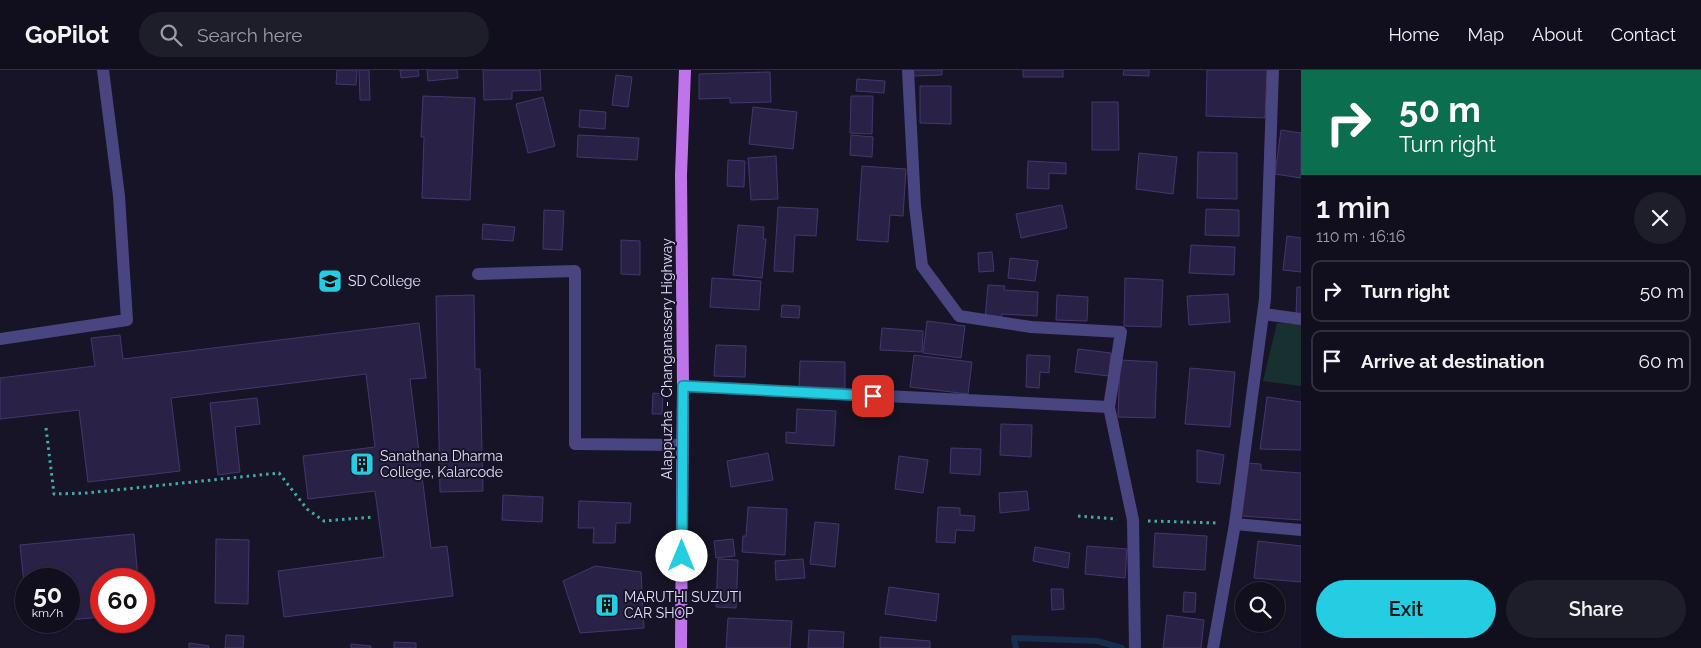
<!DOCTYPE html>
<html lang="en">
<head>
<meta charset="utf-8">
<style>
  :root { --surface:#110f1d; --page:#1e1d2a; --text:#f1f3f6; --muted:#9c9ca4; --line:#302f3b; --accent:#24cde1 }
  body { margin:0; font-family:Raleway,sans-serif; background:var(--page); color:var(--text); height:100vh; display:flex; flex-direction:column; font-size:19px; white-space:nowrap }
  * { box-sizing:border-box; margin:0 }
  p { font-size:16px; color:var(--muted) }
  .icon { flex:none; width:28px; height:28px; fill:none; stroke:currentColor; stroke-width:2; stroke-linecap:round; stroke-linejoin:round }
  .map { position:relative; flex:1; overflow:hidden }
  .side { display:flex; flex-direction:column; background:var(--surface); width:400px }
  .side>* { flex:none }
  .top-card { background:#0b6e4f; color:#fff; overflow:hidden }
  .fabs { position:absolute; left:1235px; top:512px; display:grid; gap:10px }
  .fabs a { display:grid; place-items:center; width:50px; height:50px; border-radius:50%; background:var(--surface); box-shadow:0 1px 4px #0004,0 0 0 1px var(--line); font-size:25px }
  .speed { position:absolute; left:15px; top:498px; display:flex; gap:10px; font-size:25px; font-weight:700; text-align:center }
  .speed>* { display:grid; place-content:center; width:65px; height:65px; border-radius:50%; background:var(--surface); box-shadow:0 1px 4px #0004,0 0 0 1px var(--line); line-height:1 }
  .speed small { font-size:12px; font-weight:400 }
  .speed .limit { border:8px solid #d22; background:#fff; color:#111 }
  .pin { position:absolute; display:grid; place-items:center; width:42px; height:42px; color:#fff; margin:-21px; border-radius:10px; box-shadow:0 2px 8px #0006 }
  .me { position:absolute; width:55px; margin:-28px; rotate:0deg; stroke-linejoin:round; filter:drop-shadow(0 0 4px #0008) }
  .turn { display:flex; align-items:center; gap:18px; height:105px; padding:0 15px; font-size:22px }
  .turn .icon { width:65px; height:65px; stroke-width:2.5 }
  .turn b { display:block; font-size:35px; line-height:42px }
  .round { display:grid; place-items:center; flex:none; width:52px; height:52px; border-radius:26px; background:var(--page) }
  .summary { display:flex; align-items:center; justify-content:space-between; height:85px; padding:0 15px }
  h1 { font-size:30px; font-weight:600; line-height:38px }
  .primary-button { display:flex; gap:10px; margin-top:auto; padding:10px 15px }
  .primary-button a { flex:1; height:58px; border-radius:30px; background:var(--accent); color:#111; font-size:20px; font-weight:600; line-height:58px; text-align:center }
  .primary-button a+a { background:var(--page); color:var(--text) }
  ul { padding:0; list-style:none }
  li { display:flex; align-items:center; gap:15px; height:62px; margin:0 10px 8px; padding:0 5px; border:2px solid var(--line); border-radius:10px }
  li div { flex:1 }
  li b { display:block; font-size:19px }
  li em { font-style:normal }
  header { display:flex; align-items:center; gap:30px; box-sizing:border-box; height:70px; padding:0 25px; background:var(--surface); border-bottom:1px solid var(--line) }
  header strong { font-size:24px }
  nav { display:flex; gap:28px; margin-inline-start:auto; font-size:18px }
  .search { width:350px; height:45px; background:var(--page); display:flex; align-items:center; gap:12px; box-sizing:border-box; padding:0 18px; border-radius:28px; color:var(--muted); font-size:19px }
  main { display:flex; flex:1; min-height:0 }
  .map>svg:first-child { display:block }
  .green { fill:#183030 }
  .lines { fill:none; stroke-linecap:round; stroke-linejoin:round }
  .stream { stroke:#182c4c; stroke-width:6 }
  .building { fill:#2a2246; stroke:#43376f }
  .path { stroke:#41aca6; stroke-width:3; stroke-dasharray:2.5 4; stroke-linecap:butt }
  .minor { stroke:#484580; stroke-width:12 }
  .major { stroke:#c074ec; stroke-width:12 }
  .route-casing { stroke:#178592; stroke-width:12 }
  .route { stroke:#24cde1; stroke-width:9 }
  .labels { text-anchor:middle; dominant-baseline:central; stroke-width:4; stroke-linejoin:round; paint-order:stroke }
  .poi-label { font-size:14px; fill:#e2defb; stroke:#171427; text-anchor:start }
  .street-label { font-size:14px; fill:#e2defb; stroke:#171427 }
</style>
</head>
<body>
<header>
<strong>GoPilot</strong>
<div class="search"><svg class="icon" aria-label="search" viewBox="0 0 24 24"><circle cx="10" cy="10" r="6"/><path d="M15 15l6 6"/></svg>Search here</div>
<nav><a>Home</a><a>Map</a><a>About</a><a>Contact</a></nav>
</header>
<main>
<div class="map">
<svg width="1301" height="578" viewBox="0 0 1301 578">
  <rect width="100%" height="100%" fill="#171427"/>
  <path class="green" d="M 1277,253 L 1301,254 L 1301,316 L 1263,311 Z"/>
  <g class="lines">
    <path class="stream" d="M 1016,578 L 1014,568 L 1097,571 L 1122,578"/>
  </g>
  <g class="building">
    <path d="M 337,0 L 357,0 L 356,15 L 336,14 Z"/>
    <path d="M 359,0 L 369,0 L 370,30 L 360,30 Z"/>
    <path d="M 400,0 L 418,0 L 419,6 L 401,8 Z"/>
    <path d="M 427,0 L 457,0 L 458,8 L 428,11 Z"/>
    <path d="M 483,0 L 540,0 L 541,20 L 512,21 L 512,29 L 484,30 Z"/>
    <path d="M 912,0 L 942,0 L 942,5 L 912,6 Z"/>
    <rect x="1023" y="0" width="40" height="7"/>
    <path d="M 1124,0 L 1149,0 L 1149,6 L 1123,5 Z"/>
    <path d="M 1207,0 L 1267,0 L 1265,48 L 1206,46 Z"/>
    <path d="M 770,2 L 771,32 L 730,33 L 730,28 L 699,29 L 699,4 Z"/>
    <path d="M 616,5 L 632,7 L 628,37 L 612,35 Z"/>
    <path d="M 857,9 L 885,11 L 884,23 L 856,21 Z"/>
    <path d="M 920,16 L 951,16 L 951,54 L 920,53 Z"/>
    <path d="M 423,26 L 475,28 L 470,130 L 422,128 L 424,67 L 421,67 Z"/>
    <path d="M 851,26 L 873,26 L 872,64 L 850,63 Z"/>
    <path d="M 543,27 L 555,76 L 528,83 L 516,34 Z"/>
    <path d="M 1092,32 L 1118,32 L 1119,80 L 1092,80 Z"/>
    <path d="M 753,37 L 797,42 L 793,79 L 749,74 Z"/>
    <path d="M 580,40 L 606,42 L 605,59 L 579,57 Z"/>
    <path d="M 1281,60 L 1301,63 L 1301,108 L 1275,104 Z"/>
    <path d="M 578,65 L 639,68 L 637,90 L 577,87 Z"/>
    <path d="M 851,65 L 873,67 L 872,87 L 850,85 Z"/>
    <path d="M 1198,82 L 1237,83 L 1237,129 L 1197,128 Z"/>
    <path d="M 1139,83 L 1177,87 L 1173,124 L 1136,119 Z"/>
    <path d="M 776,86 L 778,129 L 751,130 L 748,88 Z"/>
    <path d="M 728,90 L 745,91 L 744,117 L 727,116 Z"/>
    <path d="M 1028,91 L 1066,93 L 1066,104 L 1049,103 L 1049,119 L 1027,118 Z"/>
    <path d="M 862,96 L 906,99 L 903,146 L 890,145 L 888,172 L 857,170 Z"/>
    <path d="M 1062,135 L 1067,158 L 1021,168 L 1016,144 Z"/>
    <path d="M 778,137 L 818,139 L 816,166 L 795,165 L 793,202 L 774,201 Z"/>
    <path d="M 1206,139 L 1239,140 L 1239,166 L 1205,165 Z"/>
    <path d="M 544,140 L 564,141 L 562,180 L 543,179 Z"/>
    <path d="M 483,154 L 515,157 L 513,171 L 482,169 Z"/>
    <path d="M 738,155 L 764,157 L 763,169 L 766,169 L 762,208 L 733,205 Z"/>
    <path d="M 1287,166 L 1301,168 L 1301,202 L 1283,200 Z"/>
    <path d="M 621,170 L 640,171 L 640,205 L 621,204 Z"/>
    <path d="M 1191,175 L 1235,177 L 1234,205 L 1189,203 Z"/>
    <path d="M 992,182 L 994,201 L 979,202 L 978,183 Z"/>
    <path d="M 1010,188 L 1038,191 L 1035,211 L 1008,208 Z"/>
    <path d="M 712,208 L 761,211 L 759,240 L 710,237 Z"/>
    <path d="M 1125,208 L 1163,210 L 1161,257 L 1124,256 Z"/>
    <path d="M 988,215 L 1005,216 L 1004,220 L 1038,222 L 1037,246 L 1002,244 L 1001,250 L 985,249 Z"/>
    <path d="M 1297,217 L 1301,217 L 1301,246 L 1296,246 Z"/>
    <path d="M 1228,224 L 1230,252 L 1189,255 L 1187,226 Z"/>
    <path d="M 474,225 L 475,299 L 480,299 L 483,421 L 440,422 L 436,226 Z"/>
    <path d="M 1057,225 L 1088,227 L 1087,251 L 1056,250 Z"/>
    <path d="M 782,235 L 800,236 L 799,248 L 781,247 Z"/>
    <path d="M 927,251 L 965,256 L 961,288 L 923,283 Z"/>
    <path d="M 419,253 L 426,308 L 410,309 L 431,478 L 447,476 L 453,526 L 284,547 L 278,501 L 384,487 L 375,421 L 308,429 L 303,386 L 375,377 L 366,304 L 171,328 L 180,401 L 88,412 L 79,340 L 0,349 L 0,308 L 95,296 L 91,268 L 120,265 L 123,289 Z"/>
    <path d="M 882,258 L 923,261 L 922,282 L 880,280 Z"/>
    <path d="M 716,275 L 746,276 L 745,307 L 714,306 Z"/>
    <path d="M 1078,279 L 1111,283 L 1109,306 L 1075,302 Z"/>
    <path d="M 914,285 L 972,292 L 968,324 L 910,317 Z"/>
    <path d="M 1027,285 L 1050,286 L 1049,303 L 1040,302 L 1039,318 L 1026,317 Z"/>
    <path d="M 1120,290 L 1157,292 L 1155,348 L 1118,347 Z"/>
    <path d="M 800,291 L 845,292 L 845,318 L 799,317 Z"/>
    <path d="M 1190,298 L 1235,302 L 1230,357 L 1185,354 Z"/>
    <path d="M 653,323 L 663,324 L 662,344 L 652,344 Z"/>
    <path d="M 1267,327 L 1301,332 L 1301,380 L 1260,379 Z"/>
    <path d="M 257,328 L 260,354 L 235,357 L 240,402 L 218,405 L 210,333 Z"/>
    <path d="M 797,339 L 836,341 L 834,376 L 786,373 L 786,362 L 796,363 Z"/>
    <path d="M 1001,354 L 1032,355 L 1031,387 L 1000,385 Z"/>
    <path d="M 951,378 L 981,379 L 980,405 L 950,403 Z"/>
    <path d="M 1197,380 L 1224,385 L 1220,414 L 1197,412 Z"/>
    <path d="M 768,383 L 773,410 L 731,417 L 727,391 Z"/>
    <path d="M 899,386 L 928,390 L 923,423 L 895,419 Z"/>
    <path d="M 1245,393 L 1261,394 L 1261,400 L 1301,403 L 1301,450 L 1241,446 Z"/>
    <path d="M 1027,421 L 1029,440 L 1000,443 L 999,423 Z"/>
    <path d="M 503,425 L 543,427 L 542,452 L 502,450 Z"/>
    <path d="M 579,431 L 631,433 L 630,453 L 616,453 L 615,473 L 593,473 L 594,458 L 578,458 Z"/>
    <path d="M 748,437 L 787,439 L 785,485 L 742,482 L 743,466 L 746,466 Z"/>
    <path d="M 938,437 L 960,438 L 960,445 L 975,446 L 974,461 L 956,460 L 955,473 L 936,472 Z"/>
    <path d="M 815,452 L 839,454 L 835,497 L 810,494 Z"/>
    <path d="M 1155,463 L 1207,466 L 1205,500 L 1153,497 Z"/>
    <path d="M 134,464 L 138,509 L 101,509 L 101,547 L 69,550 L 69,509 L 26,509 L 26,533 L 20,475 Z"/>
    <path d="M 216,469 L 249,470 L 248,534 L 215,533 Z"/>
    <path d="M 733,469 L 735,486 L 716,488 L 714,471 Z"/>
    <path d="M 1258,471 L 1301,476 L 1301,512 L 1254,508 Z"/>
    <path d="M 1087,476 L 1127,479 L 1125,508 L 1085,504 Z"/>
    <path d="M 1035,477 L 1070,483 L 1068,498 L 1033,491 Z"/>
    <path d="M 718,489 L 738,490 L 736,538 L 716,537 Z"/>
    <path d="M 803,489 L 805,508 L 776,510 L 775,491 Z"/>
    <path d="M 595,496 L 641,502 L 644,558 L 580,563 L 563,511 Z"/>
    <path d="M 889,517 L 939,524 L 936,551 L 885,544 Z"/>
    <path d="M 1051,519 L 1063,519 L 1064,539 L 1052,540 Z"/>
    <path d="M 1184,522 L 1196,523 L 1195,542 L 1183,542 Z"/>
    <path d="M 1167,545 L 1204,550 L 1201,578 L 1163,578 Z"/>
    <path d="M 728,548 L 792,551 L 790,578 L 726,578 Z"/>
    <path d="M 28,551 L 56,551 L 29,554 Z"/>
    <path d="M 809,560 L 844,562 L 843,578 L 808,578 Z"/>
    <path d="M 226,565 L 244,566 L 243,578 L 225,578 Z"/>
    <path d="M 880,567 L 930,571 L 930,578 L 880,578 Z"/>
    <path d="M 394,572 L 416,573 L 416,578 L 394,578 Z"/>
    <path d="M 189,573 L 209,576 L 209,578 L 189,578 Z"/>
    <path d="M 351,574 L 371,576 L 371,578 L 351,578 Z"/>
  </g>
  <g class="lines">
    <g class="path">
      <path d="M 46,358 L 54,424 L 87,423 L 279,403 L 307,439 L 324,451 L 373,447"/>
      <path d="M 1078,446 L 1117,449"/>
      <path d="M 1148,451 L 1219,453"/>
    </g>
    <g class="minor">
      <path d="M 908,0 L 915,136 L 922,196 L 959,246 L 1031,257 L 1121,262 L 1109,337 L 1133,450 L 1135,578"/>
      <path d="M 478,204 L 575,201 L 575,374 L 682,375"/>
      <path d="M 1263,244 L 1301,249"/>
      <path d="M 0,269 L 127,250 L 119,126 L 103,0"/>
      <path d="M 683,316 L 1109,337"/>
      <path d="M 1235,454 L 1301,460"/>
      <path d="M 1213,578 L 1235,454 L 1265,229 L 1273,0"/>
    </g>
    <path class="major" d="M 681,578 L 683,316 L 681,105 L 685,0"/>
  </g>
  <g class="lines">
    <g class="route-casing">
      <path id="route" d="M 682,486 L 683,316 L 873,326"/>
    </g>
    <use href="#route" class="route"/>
  </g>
  <defs>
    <g id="university-square" transform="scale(1.25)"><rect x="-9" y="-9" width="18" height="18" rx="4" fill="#24cde1" stroke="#171427"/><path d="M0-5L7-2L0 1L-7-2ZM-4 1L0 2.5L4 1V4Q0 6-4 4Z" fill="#111"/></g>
    <g id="building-square" transform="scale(1.25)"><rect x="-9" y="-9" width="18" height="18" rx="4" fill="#24cde1" stroke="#171427"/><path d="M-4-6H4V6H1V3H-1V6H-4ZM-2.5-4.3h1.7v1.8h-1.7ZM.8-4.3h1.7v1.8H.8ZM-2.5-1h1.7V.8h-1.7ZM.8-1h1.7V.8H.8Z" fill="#111"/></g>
  </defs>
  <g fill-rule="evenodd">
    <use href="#university-square" x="330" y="211"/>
    <use href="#building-square" x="362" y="394"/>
    <use href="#building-square" x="607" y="535"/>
  </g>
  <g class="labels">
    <g class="poi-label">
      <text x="348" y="211">SD College</text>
      <text x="380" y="386">Sanathana Dharma<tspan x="380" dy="16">College, Kalarcode</tspan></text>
      <text x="624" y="527">MARUTHI SUZUTI<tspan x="624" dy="16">CAR SHOP</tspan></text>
    </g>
    <g class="street-label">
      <text transform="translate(667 289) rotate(-90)">Alappuzha - Changanassery Highway</text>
    </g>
  </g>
</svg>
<div class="fabs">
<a><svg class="icon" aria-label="search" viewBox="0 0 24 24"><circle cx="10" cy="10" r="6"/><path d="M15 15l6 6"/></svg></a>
</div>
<div class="speed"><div>50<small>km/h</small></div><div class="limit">60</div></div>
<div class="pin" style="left:873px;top:326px;background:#d93025"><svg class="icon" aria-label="arrive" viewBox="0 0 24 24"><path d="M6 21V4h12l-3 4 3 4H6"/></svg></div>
<svg class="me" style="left:682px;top:486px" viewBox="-20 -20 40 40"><circle r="19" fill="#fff"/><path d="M0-13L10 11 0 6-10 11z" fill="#24cde1"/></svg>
</div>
<section class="side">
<div class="top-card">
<div class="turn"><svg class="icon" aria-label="right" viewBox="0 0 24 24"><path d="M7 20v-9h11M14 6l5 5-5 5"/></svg><div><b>50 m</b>Turn right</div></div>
</div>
<div class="summary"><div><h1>1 min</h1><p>110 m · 16:16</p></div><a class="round"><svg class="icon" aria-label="close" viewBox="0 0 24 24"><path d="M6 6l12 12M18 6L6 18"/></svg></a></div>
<ul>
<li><svg class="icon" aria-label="right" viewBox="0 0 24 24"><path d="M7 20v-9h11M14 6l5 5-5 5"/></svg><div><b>Turn right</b></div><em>50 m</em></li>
<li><svg class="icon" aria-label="arrive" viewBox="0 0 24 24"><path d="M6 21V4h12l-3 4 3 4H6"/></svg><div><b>Arrive at destination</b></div><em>60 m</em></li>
</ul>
<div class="primary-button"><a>Exit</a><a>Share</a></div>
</section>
</main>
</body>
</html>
